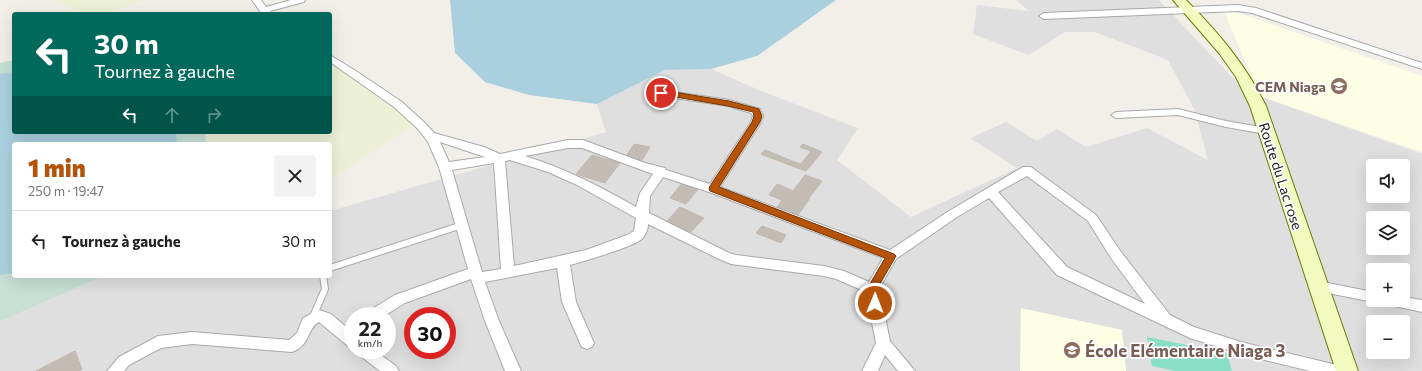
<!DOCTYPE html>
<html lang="fr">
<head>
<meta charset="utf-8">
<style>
  :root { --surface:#fff; --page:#f2f2f2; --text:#202124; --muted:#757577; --line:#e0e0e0; --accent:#b45309 }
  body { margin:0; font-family:Commissioner,sans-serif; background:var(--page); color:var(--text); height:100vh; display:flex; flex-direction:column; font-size:15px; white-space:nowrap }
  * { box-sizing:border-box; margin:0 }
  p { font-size:13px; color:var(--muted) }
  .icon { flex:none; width:22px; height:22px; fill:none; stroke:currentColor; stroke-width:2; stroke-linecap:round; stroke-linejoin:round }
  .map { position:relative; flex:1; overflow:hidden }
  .panel { position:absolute; left:12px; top:142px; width:320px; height:136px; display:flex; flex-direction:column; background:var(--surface); border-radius:4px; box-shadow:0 4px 16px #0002 }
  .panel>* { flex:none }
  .hud { position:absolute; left:12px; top:12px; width:320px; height:122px; border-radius:4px; box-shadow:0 4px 16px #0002; background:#00695c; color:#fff; overflow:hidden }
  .tools { position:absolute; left:1366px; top:159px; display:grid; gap:8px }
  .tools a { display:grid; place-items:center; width:44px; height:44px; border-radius:4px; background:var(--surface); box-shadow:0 4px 16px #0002; font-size:20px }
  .speed { position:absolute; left:344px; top:307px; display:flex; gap:8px; font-size:20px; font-weight:700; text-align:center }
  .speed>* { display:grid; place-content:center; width:52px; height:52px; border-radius:50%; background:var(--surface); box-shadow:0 4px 16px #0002; line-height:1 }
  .speed small { font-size:10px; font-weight:400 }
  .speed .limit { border:6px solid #d22; background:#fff; color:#111 }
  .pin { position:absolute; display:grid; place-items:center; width:34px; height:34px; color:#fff; margin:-17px; border:2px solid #fff; border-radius:50%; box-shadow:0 1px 4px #0007 }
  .me { position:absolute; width:44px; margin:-22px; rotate:1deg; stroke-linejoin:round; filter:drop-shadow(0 0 3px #0008) }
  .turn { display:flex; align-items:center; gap:14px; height:84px; padding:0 16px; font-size:18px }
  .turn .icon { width:52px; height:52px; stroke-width:2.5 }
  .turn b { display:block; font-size:28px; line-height:34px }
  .lanes { display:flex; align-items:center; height:38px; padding:0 16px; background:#0003; justify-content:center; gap:20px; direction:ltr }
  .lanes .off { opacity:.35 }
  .round { display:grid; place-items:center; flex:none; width:42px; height:42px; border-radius:4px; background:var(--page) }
  .headline { display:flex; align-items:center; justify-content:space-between; height:68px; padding:0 16px }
  h1 { font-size:24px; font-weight:800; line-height:30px; color:var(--accent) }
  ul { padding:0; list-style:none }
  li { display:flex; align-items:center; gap:12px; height:60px; padding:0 16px; border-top:1px solid var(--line) }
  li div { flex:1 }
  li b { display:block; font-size:15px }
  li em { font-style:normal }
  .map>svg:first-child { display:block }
  .residential { fill:#e0dfdf; fill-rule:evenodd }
  .education { fill:#fdffe5 }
  .farmland { fill:#ecf0d5 }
  .wetland { fill:#c6e0d5 }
  .pitch { fill:#88dfc3 }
  .water { fill:#aad0df }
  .building { fill:#c3bcb5; stroke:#c4b7ab }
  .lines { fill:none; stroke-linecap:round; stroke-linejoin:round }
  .service-casing { stroke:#a9a9a9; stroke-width:8 }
  .minor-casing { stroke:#a9a9a9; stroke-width:2 }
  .secondary-casing { stroke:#697c06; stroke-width:2 }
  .service { stroke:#fff; stroke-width:6 }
  .minor { fill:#fff; fill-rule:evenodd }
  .secondary { fill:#f3fabf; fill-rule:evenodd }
  .route { fill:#b45309; stroke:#753606 }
  .labels { text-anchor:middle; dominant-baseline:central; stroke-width:3.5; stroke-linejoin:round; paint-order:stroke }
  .education-label { font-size:14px; font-weight:bold; fill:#785e54; stroke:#fff; text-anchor:end }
  .street-label { font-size:14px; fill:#222; stroke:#fff }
  .near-education-label { font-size:17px; font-weight:bold; fill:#785e54; stroke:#fff; text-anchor:start }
</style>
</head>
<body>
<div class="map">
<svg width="1422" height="371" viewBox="0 0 1422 371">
  <rect width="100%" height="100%" fill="#f2efe9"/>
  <path class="residential" d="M 1016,0 L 1159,0 L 1245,91 L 1422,154 L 1422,371 L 0,371 L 0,306 L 104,276 L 330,276 L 330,211 L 606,132 L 597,104 L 665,70 L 711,69 L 766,93 L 858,128 L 837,160 L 911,217 L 1017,168 L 970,138 L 1006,122 L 1037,141 L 1057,129 L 1086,147 L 1147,128 L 1208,160 L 1194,109 L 1168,60 L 1095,32 L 1065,32 L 1029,55 L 973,34 L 977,5 L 1029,11 ZM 1373,166 L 1403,166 L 1403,196 L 1373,196 ZM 1373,218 L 1403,218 L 1403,248 L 1373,248 ZM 1373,270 L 1403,270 L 1403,300 L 1373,300 ZM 353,316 L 387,316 L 387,350 L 353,350 ZM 413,316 L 447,316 L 447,350 L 413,350 ZM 1373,322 L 1403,322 L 1403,352 L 1373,352 Z"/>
  <g class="education">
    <path d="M 1223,9 L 1230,10 L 1422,76 L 1422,152 L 1260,96 Z"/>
    <path d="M 1021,308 L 1122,330 L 1126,371 L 1020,371 Z"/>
  </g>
  <g class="farmland">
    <path d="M 54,0 L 144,0 L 105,14 L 88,14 Z"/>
    <path d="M 330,63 L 416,123 L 336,176 L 330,177 L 330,144 L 184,144 L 184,132 L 330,132 Z"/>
  </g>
  <path class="wetland" d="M 14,60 L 14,132 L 205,132 L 206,144 L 14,144 L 14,276 L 103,276 L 0,321 L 0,63 Z"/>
  <path class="pitch" d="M 1147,337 L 1227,353 L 1232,371 L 1175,371 L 1152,366 Z"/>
  <g class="water">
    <path d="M 450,0 L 836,0 L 757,56 L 711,69 L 665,70 L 597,104 L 529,95 L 485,82 L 455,53 Z"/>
    <path d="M 14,72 L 14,132 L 176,132 L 177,144 L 14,144 L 14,273 L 0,275 L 0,74 Z"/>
  </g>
  <g class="building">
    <path d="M 634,144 L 650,147 L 641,162 L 625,158 Z"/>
    <path d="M 803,144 L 822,152 L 806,171 L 789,165 L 792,161 L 801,164 L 811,151 L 800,147 Z"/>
    <path d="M 765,150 L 792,161 L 789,165 L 761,154 Z"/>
    <path d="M 592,155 L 620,163 L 605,183 L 576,174 Z"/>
    <path d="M 805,175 L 822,181 L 810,197 L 793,191 Z"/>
    <path d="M 683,182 L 699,188 L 686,204 L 670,198 Z"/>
    <path d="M 777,184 L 810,198 L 798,215 L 777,207 L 782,200 L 769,195 Z"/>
    <path d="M 680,207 L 704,218 L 691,232 L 667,221 Z"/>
    <path d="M 762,226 L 786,235 L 781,243 L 756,233 Z"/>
    <path d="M 75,351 L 82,369 L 79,371 L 36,371 Z"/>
  </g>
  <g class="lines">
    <g class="service-casing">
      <g id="service">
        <path d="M 330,268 L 462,225"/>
        <path d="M 312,319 L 325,289 L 323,276"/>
      </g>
    </g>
    <g class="minor-casing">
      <g id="minor">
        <path d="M 252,0 L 261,0 L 266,7 L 291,0 L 305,0 L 304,2 L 270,11 L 272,14 L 262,14 Z"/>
        <path d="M 1238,5 L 1256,8 L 1422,63 L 1422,69 L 1252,13 L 1238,11 L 1044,19 L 1039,16 L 1044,13 Z"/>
        <path d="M 330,55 L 359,73 L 402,102 L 426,124 L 434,133 L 484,147 L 500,154 L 568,140 L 583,140 L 645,163 L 665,168 L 666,170 L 710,184 L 751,122 L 753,116 L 751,113 L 728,106 L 661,96 L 656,93 L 661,90 L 729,100 L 760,109 L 763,116 L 761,122 L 720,187 L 890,250 L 949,211 L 1023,167 L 1031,167 L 1096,215 L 1121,252 L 1170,315 L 1194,327 L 1241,342 L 1337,365 L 1342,366 L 1345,371 L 1310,371 L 1241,354 L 1190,338 L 1057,275 L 989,198 L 957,217 L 896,259 L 879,289 L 890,341 L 915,371 L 898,371 L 885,355 L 878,371 L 862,371 L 876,343 L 866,292 L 836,279 L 824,276 L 731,264 L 719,259 L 648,224 C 648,229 646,234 643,238 C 634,247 584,261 570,265 L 576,302 L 594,343 L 592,347 L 587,349 L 582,347 L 580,343 L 562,302 L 557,268 L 485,282 L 499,321 L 521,371 L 505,371 L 485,321 L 471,279 L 405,303 L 384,316 L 365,316 L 367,312 L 395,295 L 468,269 L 439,167 L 428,142 L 418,129 L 394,107 L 330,62 ZM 440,142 L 485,157 L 449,162 ZM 568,148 L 582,148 L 653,174 L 640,193 L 636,207 C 599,186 566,169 525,156 ZM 510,160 L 548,172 L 577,185 L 636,218 L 634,231 L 627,235 L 586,250 L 514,266 L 505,161 ZM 494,163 L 501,269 L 482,272 L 452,170 ZM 1027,176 L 1088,221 L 1111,258 L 1145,304 L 1067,267 L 998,192 ZM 663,177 L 709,192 L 883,258 L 869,282 L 844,271 L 824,266 L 736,255 L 729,253 L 649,213 L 650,196 Z"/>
        <path d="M 1178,109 L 1226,121 L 1266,128 L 1270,129 L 1272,131 L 1270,133 L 1266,134 L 1226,127 L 1178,115 L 1116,118 L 1111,115 L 1116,112 Z"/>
        <path d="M 1318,281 L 1373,292 L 1373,300 L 1378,300 L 1373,302 L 1313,290 L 1311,286 L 1313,282 Z"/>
        <path d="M 1403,297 L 1422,300 L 1422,312 L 1390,305 L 1385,304 L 1383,300 L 1403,300 Z"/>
        <path d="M 319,310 L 331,314 L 353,333 L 353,348 L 348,346 L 319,322 C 307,328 311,345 292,352 L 192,344 L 161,348 L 129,365 L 124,371 L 107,371 L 119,357 L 158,336 L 192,332 L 289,340 L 297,333 L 303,318 Z"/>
        <path d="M 356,350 L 374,350 L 396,366 L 399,371 L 380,371 L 358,354 Z"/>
      </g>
    </g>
    <g class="secondary-casing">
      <path id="secondary" d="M 1173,0 L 1186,0 C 1218,32 1246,65 1266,106 L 1358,371 L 1336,371 L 1250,106 L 1236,77 L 1219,53 Z"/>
    </g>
    <use href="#service" class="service"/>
    <use href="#minor" class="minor"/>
    <use href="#secondary" class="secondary"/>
  </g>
  <path class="route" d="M 661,90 L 729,101 L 759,109 L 762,116 L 760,122 L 719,187 L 894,254 L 896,256 L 877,289 L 880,303 L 879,306 L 875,307 L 871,306 L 867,289 L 885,258 L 710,191 L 709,189 L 710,186 L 752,122 L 754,116 L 753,112 L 728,106 L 658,94 L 657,93 Z"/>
  <defs>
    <g id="school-disc" transform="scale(0.9)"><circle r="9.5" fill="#8d6e63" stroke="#fff"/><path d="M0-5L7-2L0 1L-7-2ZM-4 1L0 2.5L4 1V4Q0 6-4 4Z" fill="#fff"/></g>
  </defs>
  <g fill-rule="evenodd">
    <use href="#school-disc" x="1339" y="86"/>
    <use href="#school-disc" x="1072" y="350"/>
  </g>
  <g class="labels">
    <g class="education-label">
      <text x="1326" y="86">CEM Niaga</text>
    </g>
    <g class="street-label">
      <text transform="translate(1281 176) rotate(72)">Route du Lac rose</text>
    </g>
    <g class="near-education-label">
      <text x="1085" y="350">École Elémentaire Niaga 3</text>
    </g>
  </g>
</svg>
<div class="tools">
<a><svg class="icon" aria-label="sound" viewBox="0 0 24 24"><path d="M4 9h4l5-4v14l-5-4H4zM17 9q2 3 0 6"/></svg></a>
<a><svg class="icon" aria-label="layers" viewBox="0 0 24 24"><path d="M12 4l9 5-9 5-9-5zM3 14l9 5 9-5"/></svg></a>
<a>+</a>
<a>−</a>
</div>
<div class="speed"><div>22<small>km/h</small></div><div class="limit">30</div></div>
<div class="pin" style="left:661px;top:93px;background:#d93025"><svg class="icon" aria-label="arrive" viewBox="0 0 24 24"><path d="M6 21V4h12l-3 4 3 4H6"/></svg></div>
<svg class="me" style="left:875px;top:303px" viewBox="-20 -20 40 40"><circle r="17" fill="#b45309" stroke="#fff" stroke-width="3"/><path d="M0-11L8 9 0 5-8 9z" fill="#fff"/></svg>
<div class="hud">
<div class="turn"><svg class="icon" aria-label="left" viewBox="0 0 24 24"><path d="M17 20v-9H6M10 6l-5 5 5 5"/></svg><div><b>30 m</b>Tournez à gauche</div></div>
<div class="lanes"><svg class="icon" aria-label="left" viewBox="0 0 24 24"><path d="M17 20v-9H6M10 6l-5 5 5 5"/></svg><svg class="icon off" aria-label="ahead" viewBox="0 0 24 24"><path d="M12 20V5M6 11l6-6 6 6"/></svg><svg class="icon off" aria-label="right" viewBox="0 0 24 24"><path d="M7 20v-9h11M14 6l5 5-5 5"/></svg></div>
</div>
<section class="panel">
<div class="headline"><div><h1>1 min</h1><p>250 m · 19:47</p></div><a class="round"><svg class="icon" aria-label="close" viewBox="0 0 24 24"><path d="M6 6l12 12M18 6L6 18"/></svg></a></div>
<ul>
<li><svg class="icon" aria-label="left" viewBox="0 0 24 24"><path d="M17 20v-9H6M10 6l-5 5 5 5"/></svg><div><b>Tournez à gauche</b></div><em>30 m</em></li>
</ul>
</section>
</div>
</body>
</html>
